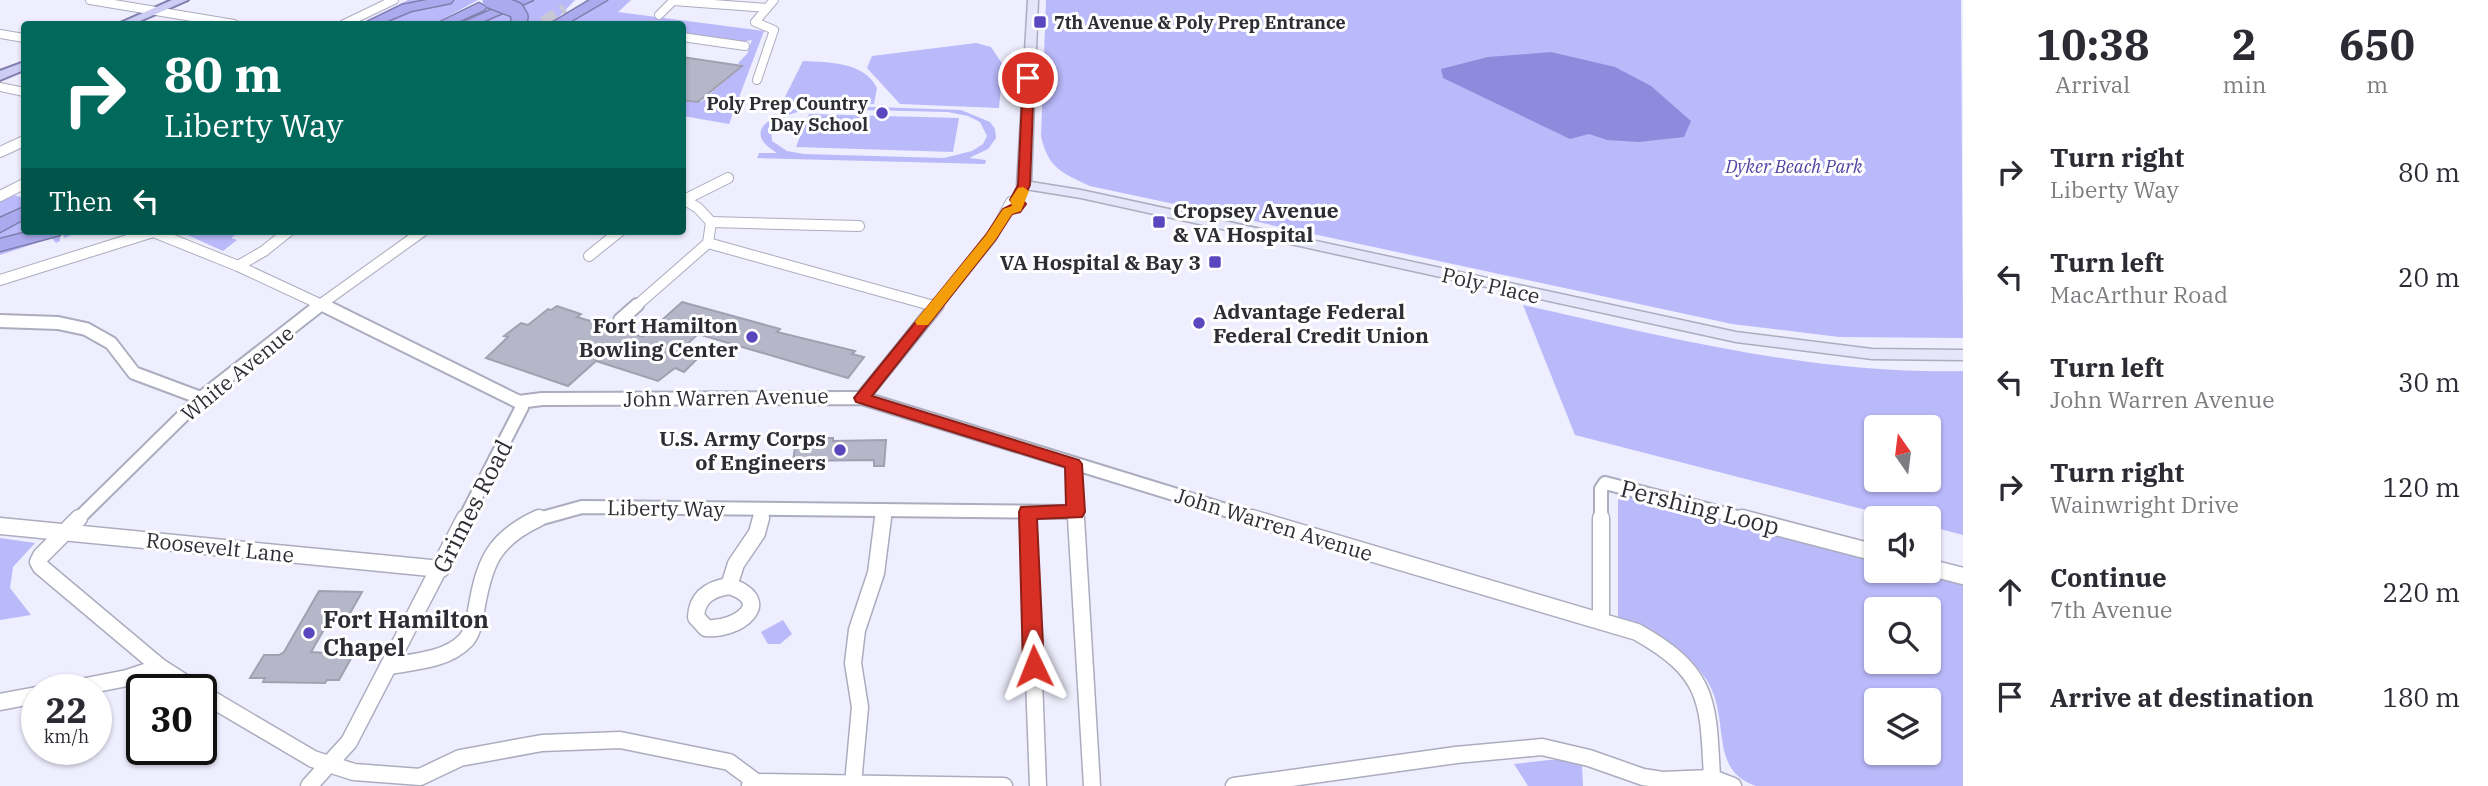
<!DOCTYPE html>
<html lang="en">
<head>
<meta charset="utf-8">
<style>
  :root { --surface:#fff; --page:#f2f2f3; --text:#2b2b33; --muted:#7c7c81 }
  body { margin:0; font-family:"IBM Plex Serif",serif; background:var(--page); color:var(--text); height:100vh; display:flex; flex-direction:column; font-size:26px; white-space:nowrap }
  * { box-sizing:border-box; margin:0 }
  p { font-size:23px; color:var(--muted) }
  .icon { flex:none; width:38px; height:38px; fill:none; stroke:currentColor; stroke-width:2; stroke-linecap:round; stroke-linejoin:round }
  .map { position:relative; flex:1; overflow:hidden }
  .sheet { display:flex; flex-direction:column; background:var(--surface); width:525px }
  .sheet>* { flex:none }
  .guide { position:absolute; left:21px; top:21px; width:665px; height:214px; border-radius:7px; box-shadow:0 2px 5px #0004; background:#00695c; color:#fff; overflow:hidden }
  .needle { width:46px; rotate:346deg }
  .controls { position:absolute; left:1864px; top:415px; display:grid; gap:14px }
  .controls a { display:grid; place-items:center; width:77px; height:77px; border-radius:7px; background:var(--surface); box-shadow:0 2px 5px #0004; font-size:35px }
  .speed { position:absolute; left:21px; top:674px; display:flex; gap:14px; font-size:35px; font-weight:700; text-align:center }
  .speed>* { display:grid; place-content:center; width:91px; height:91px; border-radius:50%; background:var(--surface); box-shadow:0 2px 5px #0004; line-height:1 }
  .speed small { font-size:18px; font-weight:400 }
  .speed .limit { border:4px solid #111; border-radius:10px; background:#fff; color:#111 }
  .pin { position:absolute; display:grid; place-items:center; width:60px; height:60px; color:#fff; margin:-30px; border:4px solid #fff; border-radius:50%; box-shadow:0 2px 7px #0007 }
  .me { position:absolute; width:77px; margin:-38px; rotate:358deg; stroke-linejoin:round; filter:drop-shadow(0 0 5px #0008) }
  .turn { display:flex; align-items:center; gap:24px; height:147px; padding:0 28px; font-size:32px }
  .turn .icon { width:91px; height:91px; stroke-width:2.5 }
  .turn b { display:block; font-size:49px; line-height:60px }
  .then { display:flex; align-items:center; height:66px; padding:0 28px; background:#0003; gap:14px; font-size:26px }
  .eta { display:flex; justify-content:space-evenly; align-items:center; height:119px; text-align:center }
  .eta b { font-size:42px; font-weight:800; line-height:49px }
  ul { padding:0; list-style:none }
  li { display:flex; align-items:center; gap:21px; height:105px; padding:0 28px }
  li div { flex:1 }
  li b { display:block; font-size:26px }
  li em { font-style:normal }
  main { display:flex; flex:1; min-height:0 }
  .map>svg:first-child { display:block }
  .green { fill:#bab9fa; fill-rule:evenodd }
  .water { fill:#8e8bdc }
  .building { fill:#b6b6c9; stroke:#a0a0b2; stroke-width:2 }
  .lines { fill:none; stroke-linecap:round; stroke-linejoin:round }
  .motorway-tunnel { stroke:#c7c7d6; stroke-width:15; stroke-dasharray:15 7; stroke-linecap:butt }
  .minor-far3-casing { stroke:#abacbe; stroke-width:10 }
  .minor-far2-casing { stroke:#abacbe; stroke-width:12 }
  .minor-far1-casing { stroke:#abacbe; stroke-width:16 }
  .minor-casing { stroke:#abacbe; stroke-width:19 }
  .secondary-casing { stroke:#abacbe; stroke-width:3 }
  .primary-casing { stroke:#7f7ead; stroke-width:4 }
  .motorway-casing { stroke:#7f7ead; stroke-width:3 }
  .minor-far3 { stroke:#fff; stroke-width:8 }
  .minor-far2 { stroke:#fff; stroke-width:10 }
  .minor-far1 { stroke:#fff; stroke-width:12 }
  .minor { stroke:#fff; stroke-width:16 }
  .secondary { fill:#e6e6fa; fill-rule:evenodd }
  .primary { fill:#cdccf5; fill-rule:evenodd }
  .motorway { fill:#abaaee; fill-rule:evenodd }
  .motorway-bridge-casing { stroke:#7f7ead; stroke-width:18; stroke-linecap:butt }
  .motorway-bridge { stroke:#abaaee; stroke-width:15 }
  .route { fill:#d93025; stroke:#8d1f18; stroke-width:2 }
  .slow { fill:#f59e0b }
  .poi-dot { fill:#5a47bf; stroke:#fff; stroke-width:2.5 }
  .labels { text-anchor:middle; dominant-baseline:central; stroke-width:6; stroke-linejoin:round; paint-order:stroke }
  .far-poi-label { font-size:18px; font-weight:bold; fill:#2d2d34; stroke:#fff; text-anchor:start }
  .far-park-label { font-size:18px; font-style:italic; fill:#5044a3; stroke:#fff }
  .poi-label { font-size:21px; font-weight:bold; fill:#2d2d34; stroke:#fff; text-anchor:end }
  .street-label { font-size:21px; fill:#2d2d34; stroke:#fff }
  .near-street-label { font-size:24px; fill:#2d2d34; stroke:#fff }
  .near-poi-label { font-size:24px; font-weight:bold; fill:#2d2d34; stroke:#fff; text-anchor:start }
</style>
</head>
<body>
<main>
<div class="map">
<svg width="1963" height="786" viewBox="0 0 1963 786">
  <rect width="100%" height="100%" fill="#eeeefe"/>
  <g class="green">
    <path d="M 408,0 L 478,0 L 434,24 L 359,24 Z"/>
    <path d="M 499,0 L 575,0 L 555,21 L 448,24 Z"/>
    <path d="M 604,0 L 631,0 L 618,12 L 764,31 L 729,124 L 683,116 L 683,100 L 701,102 L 742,66 L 738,63 L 747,54 L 752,40 L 740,42 L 683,35 L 685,33 L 683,32 L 682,24 L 617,24 L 619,22 L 560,24 Z"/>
    <path d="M 1046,0 L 1961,0 L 1963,338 L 1839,337 L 1732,324 L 1090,186 C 1062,173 1048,168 1041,136 Z"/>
    <path d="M 976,43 L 991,47 L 1003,65 L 999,108 L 900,104 L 867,68 L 872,56 Z"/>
    <path d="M 803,61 C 828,62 865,62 877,88 L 874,104 L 783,101 Z"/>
    <path d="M 815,105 L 961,110 L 990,122 L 995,129 L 996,138 L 988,149 L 969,158 L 986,160 L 985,164 L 757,158 L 759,153 L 777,153 C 732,126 791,108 815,105 ZM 818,109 L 948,112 L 968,116 L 980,122 L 987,136 L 983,144 L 972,151 L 944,158 L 804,154 L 787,151 L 772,141 L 771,129 C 782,114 800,110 818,109 Z"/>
    <path d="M 809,114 L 959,118 L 953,152 L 796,147 Z"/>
    <path d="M 10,194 L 24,198 L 24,231 L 80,231 L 64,238 L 63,234 L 60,235 L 60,241 L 56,243 L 52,238 L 0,255 L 0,199 Z"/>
    <path d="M 169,231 L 241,231 L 231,238 L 237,240 L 223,251 L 183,233 L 179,235 Z"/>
    <path d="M 1523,305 C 1667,337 1814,375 1963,371 L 1963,535 L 1929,526 L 1928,518 L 1897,518 L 1575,435 ZM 1876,427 L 1928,427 L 1928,480 L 1876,480 Z"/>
    <path d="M 1618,492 L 1876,560 L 1876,570 L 1918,571 L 1963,582 L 1963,786 L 1756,786 C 1707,770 1732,718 1706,679 C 1694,661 1673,643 1653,634 C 1641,628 1629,625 1618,617 ZM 1876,609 L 1928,609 L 1928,662 L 1876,662 ZM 1876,700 L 1928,700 L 1928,752 L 1876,752 Z"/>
    <path d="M 0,538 L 35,543 L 13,567 L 10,588 L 31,615 L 0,620 Z"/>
    <path d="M 783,620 L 792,634 L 780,644 L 768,644 L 761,632 Z"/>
    <path d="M 1549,760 L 1564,760 L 1582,765 L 1583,786 L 1528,786 L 1514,764 Z"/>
  </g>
  <path class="water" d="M 1551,52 L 1615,67 L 1651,86 L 1691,121 L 1684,137 L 1639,142 L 1607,140 L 1589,134 L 1570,139 L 1443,78 L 1441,69 L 1488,57 Z"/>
  <g class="building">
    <path d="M 682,57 L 729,64 L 742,66 L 698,102 L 682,100 Z"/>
    <path d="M 682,302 L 780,329 L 777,332 L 855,351 L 852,354 L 864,357 L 848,378 L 698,334 L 682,349 L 701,355 L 684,372 L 675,368 L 658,381 L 596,361 L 568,386 L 486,358 L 508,337 L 504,336 L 521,323 L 528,325 L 548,309 L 551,310 L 557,306 L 581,314 L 577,317 L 643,337 Z"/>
    <path d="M 823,438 L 833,438 L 833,441 L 886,440 L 884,466 L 874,466 L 874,460 L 793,461 L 796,441 L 823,441 Z"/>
    <path d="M 319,591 L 362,592 L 349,615 L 333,614 L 311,652 L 353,655 L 339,680 L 327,680 L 325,683 L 263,682 L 265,678 L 250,678 L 264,655 L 279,655 L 284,652 Z"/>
  </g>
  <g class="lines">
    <path class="motorway-tunnel" d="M 544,24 L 566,10"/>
    <g class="minor-far3-casing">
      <g id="minor-far3">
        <path d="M 90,0 L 234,24"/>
        <path d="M 673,1 L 767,8"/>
        <path d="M 659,15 L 674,0"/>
        <path d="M 344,24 L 394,0"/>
        <path d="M 0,34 L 24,38"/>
        <path d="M 682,37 L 745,46"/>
        <path d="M 757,80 L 774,30 L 755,22 L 774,0"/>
        <path d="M 0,87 L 24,92"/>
      </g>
    </g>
    <g class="minor-far2-casing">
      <g id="minor-far2">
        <path d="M 0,152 L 24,141"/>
        <path d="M 0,196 L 24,184"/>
        <path d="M 682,201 L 728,178"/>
        <path d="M 711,222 L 859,226"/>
        <path d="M 151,231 L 238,266 L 326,307"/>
        <path d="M 708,243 L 934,306"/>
        <path d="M 589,256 L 620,231"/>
        <path d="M 238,266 L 264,251 L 289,231"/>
        <path d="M 0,280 L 153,232"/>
        <path d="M 317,307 L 423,231"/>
        <path d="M 635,307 L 708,243 L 711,222 L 698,208 L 685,200"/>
        <path d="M 935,307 L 992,237 L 1011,202 L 1017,200"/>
      </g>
    </g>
    <g class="minor-far1-casing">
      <g id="minor-far1">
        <path d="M 323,305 L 519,402 L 542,399 L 862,398 L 1258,520"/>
        <path d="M 620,320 L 637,305"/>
        <path d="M 0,321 L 58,323 L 86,329 L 111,343 L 134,373 L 201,398"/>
        <path d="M 862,398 L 937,305"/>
        <path d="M 1073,464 L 1076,520"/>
        <path d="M 1028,512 L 1028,520"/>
        <path d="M 77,520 L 201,398 L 320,305"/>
        <path d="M 464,520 L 522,407 L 519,402"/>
        <path d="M 535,520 L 582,507 L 1076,512"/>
        <path d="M 760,520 L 763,509"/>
        <path d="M 883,520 L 884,510"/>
        <path d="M 1601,520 L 1601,489 L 1605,483 L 1749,520"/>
      </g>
    </g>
    <g class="minor-casing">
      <g id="minor">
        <path d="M 79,518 L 41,556 L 38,562 L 41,567 L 160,667 L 196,690"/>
        <path d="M 1028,518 L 1038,786"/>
        <path d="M 1076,518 L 1092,786"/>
        <path d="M 1252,518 L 1637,632 C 1710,673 1708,701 1712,778"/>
        <path d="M 1601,518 L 1601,621"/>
        <path d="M 1742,518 L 1876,553"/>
        <path d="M 0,526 L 441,569"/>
        <path d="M 1928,567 L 1963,576"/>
        <path d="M 729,586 C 776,601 738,631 706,628 L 696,617 C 697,597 710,589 729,586 Z"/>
        <path d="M 729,586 L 736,564 L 757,533 L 761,518"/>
        <path d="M 389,666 C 413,662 447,660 465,641 C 473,633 474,621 476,611 C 484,563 493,539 539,518"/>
        <path d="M 66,690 L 127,678 L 160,667"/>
        <path d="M 201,693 L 313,759 L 354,772 L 420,777 L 460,758 L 542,743 L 620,740 L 729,762 L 756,782"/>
        <path d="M 0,702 L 37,695"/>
        <path d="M 853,784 L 860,707 L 853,663 L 857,630 L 876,573 L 883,518"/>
        <path d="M 750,785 L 756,782 L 1004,786"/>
        <path d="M 309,786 L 349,742 L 465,518"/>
        <path d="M 1234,786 L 1456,755 L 1542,747 L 1589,758 L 1643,777 L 1662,780 L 1712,778 L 1733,786"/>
      </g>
    </g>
    <g class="secondary-casing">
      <path id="secondary" d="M 1028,0 L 1038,0 L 1031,182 L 1081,190 L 1736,332 L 1872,349 L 1963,350 L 1963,360 L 1872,359 L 1736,342 L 1081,198 L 1019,188 L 1017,185 Z"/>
    </g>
    <g class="primary-casing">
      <g id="primary">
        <path d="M 172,0 L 188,0 L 133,24 L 118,24 Z"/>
        <path d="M 24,62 L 24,70 L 0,80 L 0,71 Z"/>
      </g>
    </g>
    <g class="motorway-casing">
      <g id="motorway">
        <path d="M 427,0 L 453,0 L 451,3 L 411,11 L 380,24 L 363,24 L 402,5 Z"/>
        <path d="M 514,0 L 533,0 L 477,24 L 459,24 Z"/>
        <path d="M 590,0 L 607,0 L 566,24 L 550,24 Z"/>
        <path d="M 479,3 L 486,7 L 484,10 L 453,24 L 436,24 Z"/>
        <path d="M 24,207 L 24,219 L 0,232 L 0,218 Z"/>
        <path d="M 31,231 L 62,231 L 60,235 L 0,251 L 0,239 Z"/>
      </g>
    </g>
    <use href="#minor-far3" class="minor-far3"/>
    <use href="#minor-far2" class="minor-far2"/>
    <use href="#minor-far1" class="minor-far1"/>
    <use href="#minor" class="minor"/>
    <use href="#secondary" class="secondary"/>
    <use href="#primary" class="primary"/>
    <use href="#motorway" class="motorway"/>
    <g class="motorway-bridge-casing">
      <path id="motorway-bridge" d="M 490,0 L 516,10 L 520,17 L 518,24"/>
    </g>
    <use href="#motorway-bridge" class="motorway-bridge"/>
  </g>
  <path class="route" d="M 1028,75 L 1034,78 L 1030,185 L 1023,200 L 1026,204 L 1020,212 L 1012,214 L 996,239 L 872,396 L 1079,460 L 1082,464 L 1085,512 L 1082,517 L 1037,519 L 1044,666 L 1041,672 L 1034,674 L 1026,672 L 1023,666 L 1019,512 L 1021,507 L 1066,505 L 1065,467 L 856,402 L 854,398 L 986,235 L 1003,209 L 1013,204 L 1010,200 L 1018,185 L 1023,78 Z"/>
  <path class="slow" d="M 1023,187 L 1029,191 L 1021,211 L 1012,214 L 996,239 L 928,325 L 917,325 L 915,322 L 917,319 L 986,235 L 1003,209 L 1012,206 L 1010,200 L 1018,188 Z"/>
  <g class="poi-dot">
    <rect x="1033" y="15" width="14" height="14" rx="3.5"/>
    <circle cx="882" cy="113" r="7"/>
    <rect x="1152" y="215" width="14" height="14" rx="3.5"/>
    <rect x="1208" y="255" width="14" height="14" rx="3.5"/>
    <circle cx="1199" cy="323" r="7"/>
    <circle cx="752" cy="337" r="7"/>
    <circle cx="840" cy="450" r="7"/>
    <circle cx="309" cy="633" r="7"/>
  </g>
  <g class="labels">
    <g class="far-poi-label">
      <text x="1054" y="22">7th Avenue &amp; Poly Prep Entrance</text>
      <text x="868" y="103" text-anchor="end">Poly Prep Country<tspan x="868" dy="21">Day School</tspan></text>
    </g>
    <g class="far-park-label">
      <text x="1794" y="166">Dyker Beach Park</text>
    </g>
    <g class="poi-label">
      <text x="1173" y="210" text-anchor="start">Cropsey Avenue<tspan x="1173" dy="24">&amp; VA Hospital</tspan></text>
      <text x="1201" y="262">VA Hospital &amp; Bay 3</text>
      <text x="1213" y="311" text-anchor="start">Advantage Federal<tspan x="1213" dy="24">Federal Credit Union</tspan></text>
      <text x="738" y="325">Fort Hamilton<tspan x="738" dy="24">Bowling Center</tspan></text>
      <text x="826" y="438">U.S. Army Corps<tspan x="826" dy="24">of Engineers</tspan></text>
    </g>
    <g class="street-label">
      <text transform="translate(1491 285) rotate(13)">Poly Place</text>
      <text transform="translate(237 373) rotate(-39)">White Avenue</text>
      <text transform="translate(726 397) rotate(-1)">John Warren Avenue</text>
      <text transform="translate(666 508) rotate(1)">Liberty Way</text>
      <text transform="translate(1274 524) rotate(17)">John Warren Avenue</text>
      <text transform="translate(220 547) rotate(6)">Roosevelt Lane</text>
    </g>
    <g class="near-street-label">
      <text transform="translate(472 506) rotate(-63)">Grimes Road</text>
      <text transform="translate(1700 507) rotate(14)">Pershing Loop</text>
    </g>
    <g class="near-poi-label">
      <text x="323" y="619">Fort Hamilton<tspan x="323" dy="28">Chapel</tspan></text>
    </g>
  </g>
</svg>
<div class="controls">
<a><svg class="needle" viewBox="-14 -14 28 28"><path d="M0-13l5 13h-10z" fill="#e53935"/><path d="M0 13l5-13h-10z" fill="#7c7c81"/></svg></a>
<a><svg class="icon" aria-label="sound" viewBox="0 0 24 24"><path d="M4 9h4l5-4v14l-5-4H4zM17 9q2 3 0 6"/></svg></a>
<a><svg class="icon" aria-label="search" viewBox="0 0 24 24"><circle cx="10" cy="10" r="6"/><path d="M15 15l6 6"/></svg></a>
<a><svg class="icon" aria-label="layers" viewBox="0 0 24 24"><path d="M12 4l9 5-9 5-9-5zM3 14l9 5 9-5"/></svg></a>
</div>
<div class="speed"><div>22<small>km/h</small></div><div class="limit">30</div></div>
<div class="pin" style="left:1028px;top:78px;background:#d93025"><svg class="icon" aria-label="arrive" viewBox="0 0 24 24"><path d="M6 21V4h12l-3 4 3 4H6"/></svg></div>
<svg class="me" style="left:1034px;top:666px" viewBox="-20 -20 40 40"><path d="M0-17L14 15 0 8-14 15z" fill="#d93025" stroke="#fff" stroke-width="4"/></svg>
<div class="guide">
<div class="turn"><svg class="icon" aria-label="right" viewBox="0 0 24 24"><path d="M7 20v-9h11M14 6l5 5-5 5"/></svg><div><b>80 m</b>Liberty Way</div></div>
<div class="then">Then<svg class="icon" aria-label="left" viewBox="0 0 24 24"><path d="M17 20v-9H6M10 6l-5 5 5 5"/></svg></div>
</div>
</div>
<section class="sheet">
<div class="eta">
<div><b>10:38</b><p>Arrival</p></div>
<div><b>2</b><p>min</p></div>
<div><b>650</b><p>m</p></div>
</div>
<ul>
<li><svg class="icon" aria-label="right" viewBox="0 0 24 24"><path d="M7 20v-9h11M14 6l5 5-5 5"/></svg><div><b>Turn right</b><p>Liberty Way</p></div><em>80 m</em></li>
<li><svg class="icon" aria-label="left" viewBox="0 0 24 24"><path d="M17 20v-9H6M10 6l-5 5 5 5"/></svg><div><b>Turn left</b><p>MacArthur Road</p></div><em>20 m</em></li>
<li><svg class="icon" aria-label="left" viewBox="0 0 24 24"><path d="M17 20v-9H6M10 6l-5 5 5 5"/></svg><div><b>Turn left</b><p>John Warren Avenue</p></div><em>30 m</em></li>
<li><svg class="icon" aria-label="right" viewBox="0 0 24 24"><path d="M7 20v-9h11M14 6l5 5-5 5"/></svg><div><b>Turn right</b><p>Wainwright Drive</p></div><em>120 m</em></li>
<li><svg class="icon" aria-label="ahead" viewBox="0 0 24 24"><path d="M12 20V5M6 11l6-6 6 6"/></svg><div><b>Continue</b><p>7th Avenue</p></div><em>220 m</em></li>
<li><svg class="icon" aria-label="arrive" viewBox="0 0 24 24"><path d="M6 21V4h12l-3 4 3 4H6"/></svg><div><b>Arrive at destination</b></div><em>180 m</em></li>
</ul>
</section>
</main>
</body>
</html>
